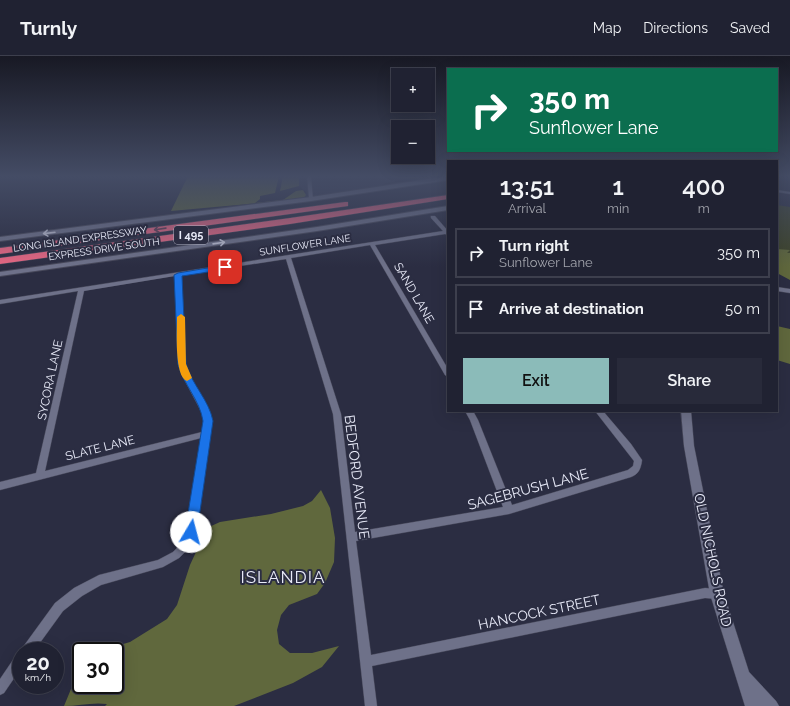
<!DOCTYPE html>
<html lang="en">
<head>
<meta charset="utf-8">
<style>
  :root { --surface:#202232; --page:#282a3a; --text:#f1f3f6; --muted:#a2a4ac; --line:#3d3f4d; --accent:#8bbbb9 }
  body { margin:0; font-family:Raleway,sans-serif; background:var(--page); color:var(--text); height:100vh; display:flex; flex-direction:column; font-size:15px; white-space:nowrap }
  * { box-sizing:border-box; margin:0 }
  p { font-size:13px; color:var(--muted) }
  .icon { flex:none; width:22px; height:22px; fill:none; stroke:currentColor; stroke-width:2; stroke-linecap:round; stroke-linejoin:round }
  .map { position:relative; flex:1; overflow:hidden }
  .panel { position:absolute; left:447px; top:104px; width:331px; height:252px; display:flex; flex-direction:column; background:var(--surface); border-radius:0px; box-shadow:0 4px 16px #0002,0 0 0 1px var(--line) }
  .panel>* { flex:none }
  .guide { position:absolute; left:447px; top:12px; width:331px; height:84px; border-radius:0px; box-shadow:0 4px 16px #0002,0 0 0 1px var(--line); background:#0b6e4f; color:#fff; overflow:hidden }
  .tools { position:absolute; left:391px; top:12px; display:grid; gap:8px }
  .tools a { display:grid; place-items:center; width:44px; height:44px; border-radius:0px; background:var(--surface); box-shadow:0 4px 16px #0002,0 0 0 1px var(--line); font-size:20px }
  .speed { position:absolute; left:12px; top:586px; display:flex; gap:8px; font-size:20px; font-weight:700; text-align:center }
  .speed>* { display:grid; place-content:center; width:52px; height:52px; border-radius:50%; background:var(--surface); box-shadow:0 4px 16px #0002,0 0 0 1px var(--line); line-height:1 }
  .speed small { font-size:10px; font-weight:400 }
  .speed .limit { border:2px solid #111; border-radius:6px; background:#fff; color:#111 }
  .pin { position:absolute; display:grid; place-items:center; width:34px; height:34px; color:#fff; margin:-17px; border-radius:8px; box-shadow:0 2px 6px #0006 }
  .me { position:absolute; width:44px; margin:-22px; rotate:8deg; stroke-linejoin:round; filter:drop-shadow(0 0 3px #0008) }
  .turn { display:flex; align-items:center; gap:14px; height:84px; padding:0 16px; font-size:18px }
  .turn .icon { width:52px; height:52px; stroke-width:2.5 }
  .turn b { display:block; font-size:28px; line-height:34px }
  .eta { display:flex; justify-content:space-evenly; align-items:center; height:68px; text-align:center }
  .eta b { font-size:24px; font-weight:600; line-height:28px }
  .cta { display:flex; gap:8px; margin-top:auto; padding:8px 16px }
  .cta a { flex:1; height:46px; border-radius:0px; background:var(--accent); color:#111; font-size:16px; font-weight:600; line-height:46px; text-align:center }
  .cta a+a { background:var(--page); color:var(--text) }
  ul { padding:0; list-style:none }
  li { display:flex; align-items:center; gap:12px; height:50px; margin:0 8px 6px; padding:0 8px; border:2px solid var(--line); border-radius:0px }
  li div { flex:1 }
  li b { display:block; font-size:15px }
  li em { font-style:normal }
  header { display:flex; align-items:center; gap:24px; box-sizing:border-box; height:56px; padding:0 20px; background:var(--surface); border-bottom:1px solid var(--line) }
  header strong { font-size:19px }
  nav { display:flex; gap:22px; margin-inline-start:auto; font-size:14px }
  .map>svg:first-child { display:block }
  .built { fill:#363952 }
  .green { fill:#3e4429 }
  .forest { fill:#60683d; fill-rule:evenodd }
  .lines { fill:none; stroke-linecap:round; stroke-linejoin:round }
  .minor-casing { stroke:#47485a; stroke-width:1 }
  .tertiary-casing { stroke:#47485a; stroke-width:1 }
  .secondary-casing { stroke:#47485a; stroke-width:2 }
  .motorway-casing { stroke:#47485a; stroke-width:1 }
  .minor { fill:#6e7189; fill-rule:evenodd }
  .tertiary { fill:#6e7189; fill-rule:evenodd }
  .secondary { fill:#6e7189; fill-rule:evenodd }
  .motorway { fill:#e66682; fill-rule:evenodd }
  .oneway { stroke:#633e55 }
  .oneway2 { stroke:#bec0d2 }
  .route { fill:#1a73e8; stroke:#114b97 }
  .slow { fill:#f59e0b }
  .labels { text-anchor:middle; dominant-baseline:central; stroke-width:4; stroke-linejoin:round; paint-order:stroke }
  .far-street-label { font-size:10px; fill:#e9ebf9; stroke:#2b2d42 }
  .shield { fill:#2b2d42; stroke:#b0b2c2; stroke-width:1 }
  .shield-label { font-size:11px; font-weight:bold; fill:#e9ebf9 }
  .street-label { font-size:12px; fill:#e9ebf9; stroke:#2b2d42 }
  .near-street-label { font-size:14px; fill:#e9ebf9; stroke:#2b2d42 }
  .near-quarter-label { font-size:17px; letter-spacing:1px; fill:#e9ebf9; stroke:#2b2d42 }
</style>
</head>
<body>
<header>
<strong>Turnly</strong>
<nav><a>Map</a><a>Directions</a><a>Saved</a></nav>
</header>
<div class="map">
<svg width="790" height="650" viewBox="0 0 790 650">
  <rect width="100%" height="100%" fill="#2b2d42"/>
  <path class="built" d="M 299,120 L 425,120 L 390,126 L 385,127 L 382,131 L 303,143 L 306,136 L 299,130 Z"/>
  <path class="green" d="M 777,149 L 790,151 L 790,203 L 777,200 Z"/>
  <g class="forest">
    <path d="M 188,120 L 279,120 L 275,137 L 260,140 L 260,143 L 255,147 L 283,144 L 296,135 L 303,134 L 306,139 L 303,143 L 171,155 Z"/>
    <path d="M 283,120 L 299,120 L 299,130 L 280,135 Z"/>
    <path d="M 777,193 L 790,194 L 787,197 L 790,197 L 790,224 L 777,217 Z"/>
    <path d="M 777,270 L 790,273 L 790,308 L 777,304 Z"/>
    <path d="M 321,434 L 330,452 L 335,482 L 334,506 L 325,527 L 317,538 L 289,549 L 281,559 L 277,574 L 279,588 L 290,597 L 312,597 L 339,590 L 322,611 L 293,627 L 234,650 L 105,650 L 107,648 C 92,646 79,650 64,650 L 78,616 L 82,590 L 93,593 L 110,592 L 130,586 L 167,563 L 177,549 L 190,509 L 202,483 L 204,475 L 209,471 L 220,466 L 271,458 L 303,450 L 312,445 ZM 81,595 L 115,595 L 115,629 L 81,629 Z"/>
  </g>
  <g class="lines">
    <g class="minor-casing">
      <g id="minor">
        <path d="M 307,120 L 311,120 L 313,143 L 311,144 L 309,143 Z"/>
        <path d="M 777,134 L 790,136 L 790,138 L 777,136 Z"/>
        <path d="M 431,160 L 435,160 L 448,175 L 448,179 L 445,178 L 375,189 L 448,313 L 448,321 L 445,319 L 370,189 L 291,202 L 341,358 L 355,476 L 503,451 L 470,364 L 465,355 L 473,355 L 478,364 L 512,449 L 628,414 L 633,410 L 634,405 L 595,355 L 603,355 L 631,388 L 642,404 C 641,412 639,418 631,421 L 509,458 L 356,485 L 371,599 L 705,532 L 717,533 L 721,534 L 722,538 L 721,542 L 717,543 L 705,542 L 372,610 L 377,650 L 365,650 L 333,358 L 286,203 L 181,219 L 185,308 L 191,323 L 207,350 L 212,365 L 196,476 L 187,494 L 179,502 L 163,511 L 101,529 L 82,540 L 63,555 L 34,595 L 21,595 L 23,591 L 55,547 L 74,532 L 99,519 L 158,504 L 173,496 L 181,488 L 186,476 L 201,382 L 0,434 L 0,426 L 36,417 L 78,235 L 0,248 L 0,244 L 443,175 L 431,162 ZM 175,220 L 179,308 L 184,323 L 202,357 L 204,365 L 202,376 L 45,415 L 84,235 Z"/>
        <path d="M 777,231 L 790,233 L 790,237 L 777,235 Z"/>
        <path d="M 21,596 L 21,612 L 4,637 L 0,639 L 0,623 L 17,598 Z"/>
      </g>
    </g>
    <g class="tertiary-casing">
      <path id="tertiary" d="M 681,355 L 691,355 L 694,390 L 724,538 L 749,616 L 776,645 L 779,650 L 745,650 L 710,538 L 684,390 Z"/>
    </g>
    <g class="secondary-casing">
      <g id="secondary">
        <path d="M 448,120 L 448,124 L 311,145 L 0,185 L 0,181 L 311,141 Z"/>
        <path d="M 448,150 L 448,154 L 317,175 L 0,220 L 0,216 L 317,171 Z"/>
      </g>
    </g>
    <g class="motorway-casing">
      <g id="motorway">
        <path d="M 448,139 L 448,143 L 290,168 L 0,208 L 0,202 L 290,162 Z"/>
        <path d="M 345,146 L 348,146 L 348,150 L 0,198 L 0,192 Z"/>
      </g>
    </g>
    <use href="#minor" class="minor"/>
    <use href="#tertiary" class="tertiary"/>
    <use href="#secondary" class="secondary"/>
    <use href="#motorway" class="motorway"/>
  </g>
  <defs><path id="oneway-shaft" d="M-6 0H5M1.5-3L5.5 0L1.5 3" fill="none" stroke-width="1.6" stroke-linecap="round" stroke-linejoin="round"/></defs>
  <use class="oneway" href="#oneway-shaft" transform="translate(160 173) rotate(172)"/>
  <g class="oneway2">
    <use href="#oneway-shaft" transform="translate(49 177) rotate(173)"/>
    <use href="#oneway-shaft" transform="translate(219 187) rotate(-8)"/>
  </g>
  <linearGradient id="sky" x2="0" y2="1"><stop stop-color="#181924"/><stop offset="0.57" stop-color="#444c65"/><stop offset="1" stop-color="#444c65" stop-opacity="0"/></linearGradient>
  <rect width="790" height="211" fill="url(#sky)"/>
  <path class="route" d="M 225,209 L 228,210 L 228,213 L 182,220 L 186,308 C 192,329 209,344 213,365 L 197,476 L 196,480 L 191,482 L 187,480 L 185,476 L 203,365 C 200,344 183,328 178,308 L 174,219 L 178,217 Z"/>
  <path class="slow" d="M 181,258 L 185,261 L 186,308 L 192,322 L 187,325 C 174,321 177,273 177,261 Z"/>
  <g class="labels">
    <g class="far-street-label">
      <text transform="translate(80 183) rotate(-8)">LONG ISLAND EXPRESSWAY</text>
      <text transform="translate(305 189) rotate(-9)">SUNFLOWER LANE</text>
      <text transform="translate(104 193) rotate(-8)">EXPRESS DRIVE SOUTH</text>
    </g>
    <rect class="shield" x="174" y="170" width="34" height="18" rx="3"/>
    <g class="shield-label">
      <text x="191" y="179">I 495</text>
    </g>
    <g class="street-label">
      <text transform="translate(414 237) rotate(60)">SAND LANE</text>
      <text transform="translate(50 324) rotate(-78)">SYCORA LANE</text>
      <text transform="translate(100 392) rotate(-14)">SLATE LANE</text>
    </g>
    <g class="near-street-label">
      <text transform="translate(357 421) rotate(83)">BEDFORD AVENUE</text>
      <text transform="translate(528 433) rotate(-15)">SAGEBRUSH LANE</text>
      <text transform="translate(713 504) rotate(78)">OLD NICHOLS ROAD</text>
      <text transform="translate(539 556) rotate(-12)">HANCOCK STREET</text>
    </g>
    <g class="near-quarter-label">
      <text x="283" y="521">ISLANDIA</text>
    </g>
  </g>
</svg>
<div class="tools">
<a>+</a>
<a>−</a>
</div>
<div class="speed"><div>20<small>km/h</small></div><div class="limit">30</div></div>
<div class="pin" style="left:225px;top:211px;background:#d93025"><svg class="icon" aria-label="arrive" viewBox="0 0 24 24"><path d="M6 21V4h12l-3 4 3 4H6"/></svg></div>
<svg class="me" style="left:191px;top:476px" viewBox="-20 -20 40 40"><circle r="19" fill="#fff"/><path d="M0-13L10 11 0 6-10 11z" fill="#1a73e8"/></svg>
<div class="guide">
<div class="turn"><svg class="icon" aria-label="right" viewBox="0 0 24 24"><path d="M7 20v-9h11M14 6l5 5-5 5"/></svg><div><b>350 m</b>Sunflower Lane</div></div>
</div>
<section class="panel">
<div class="eta">
<div><b>13:51</b><p>Arrival</p></div>
<div><b>1</b><p>min</p></div>
<div><b>400</b><p>m</p></div>
</div>
<ul>
<li><svg class="icon" aria-label="right" viewBox="0 0 24 24"><path d="M7 20v-9h11M14 6l5 5-5 5"/></svg><div><b>Turn right</b><p>Sunflower Lane</p></div><em>350 m</em></li>
<li><svg class="icon" aria-label="arrive" viewBox="0 0 24 24"><path d="M6 21V4h12l-3 4 3 4H6"/></svg><div><b>Arrive at destination</b></div><em>50 m</em></li>
</ul>
<div class="cta"><a>Exit</a><a>Share</a></div>
</section>
</div>
</body>
</html>
